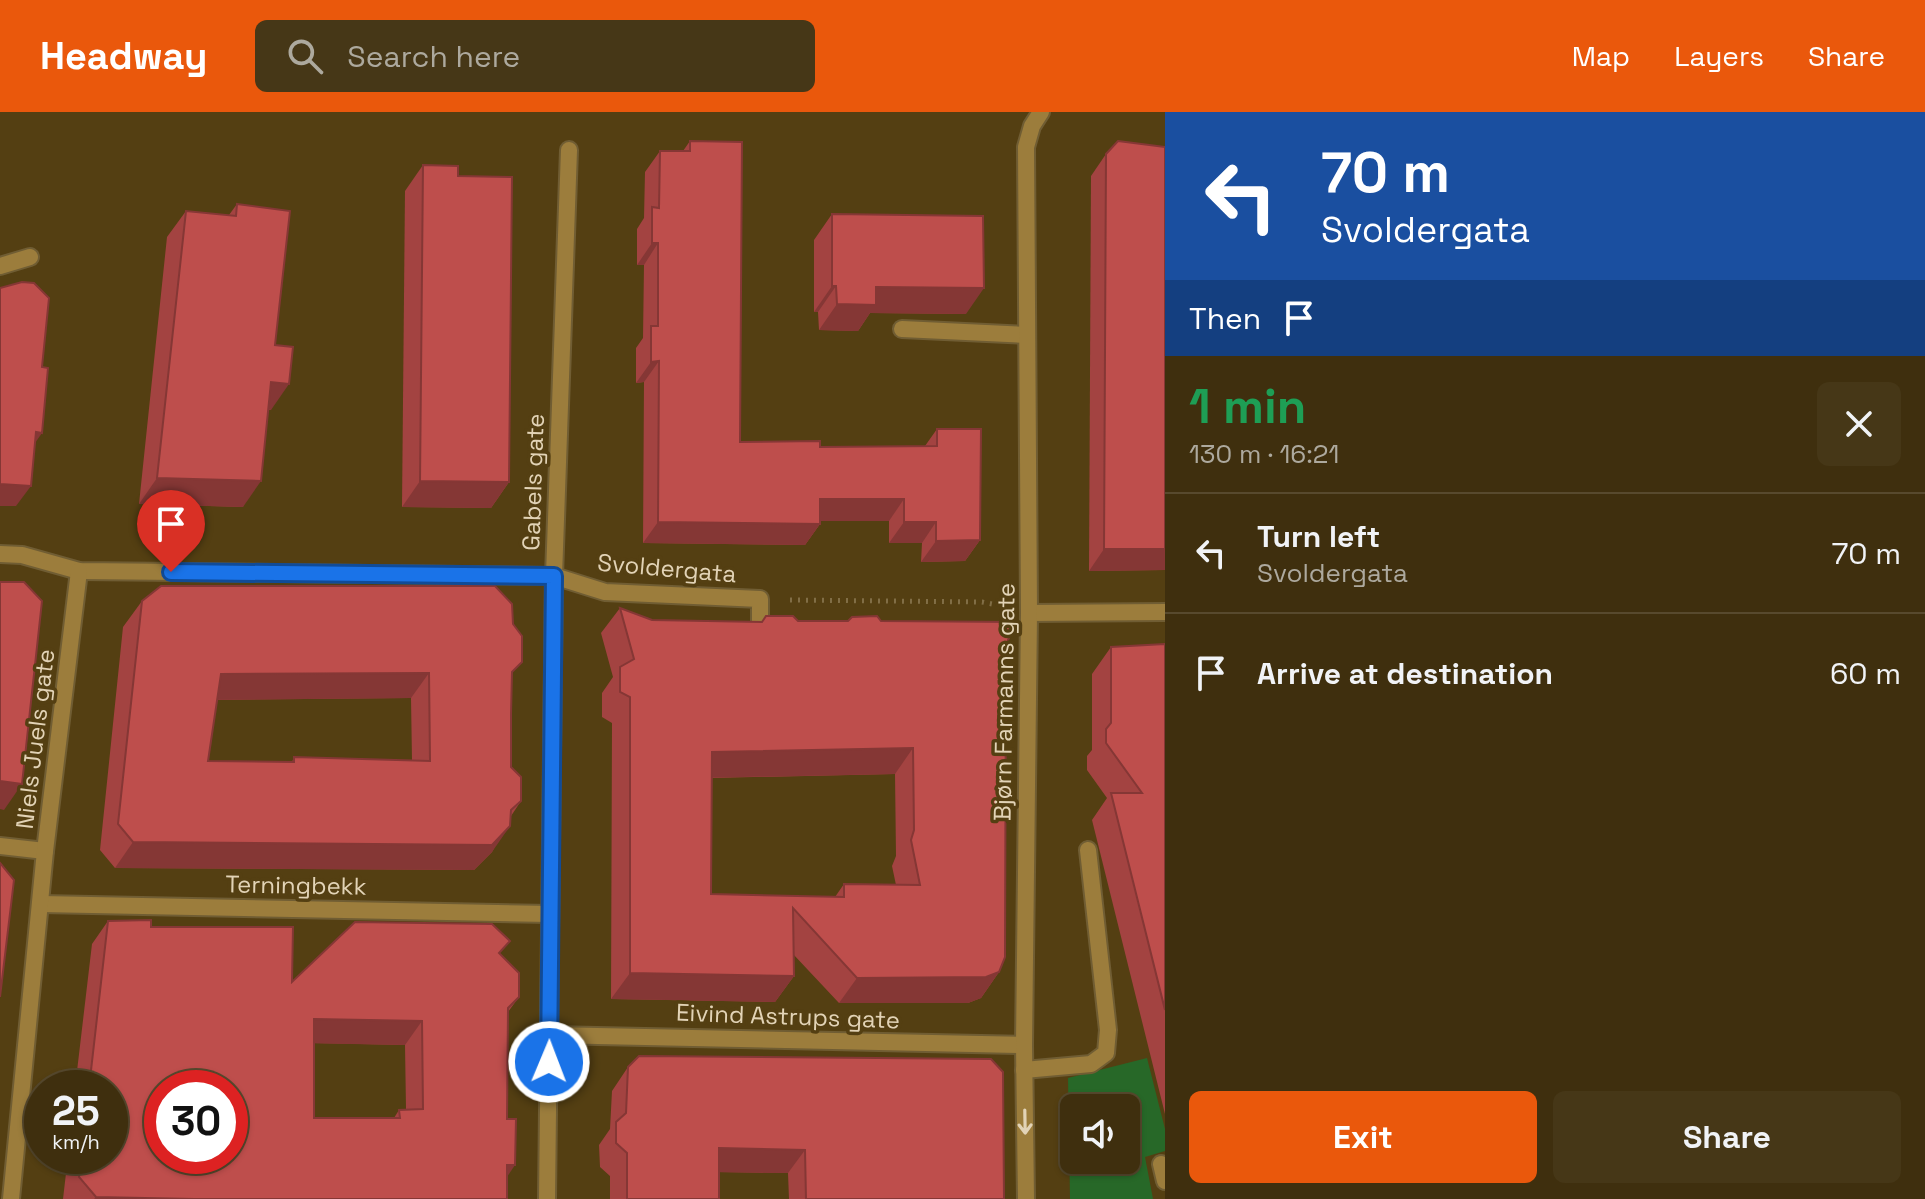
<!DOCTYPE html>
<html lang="en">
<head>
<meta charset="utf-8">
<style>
  :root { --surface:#3f2f0e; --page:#463717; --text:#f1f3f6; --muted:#ada99e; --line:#584a2e; --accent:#ea580c }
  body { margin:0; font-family:"Space Grotesk",sans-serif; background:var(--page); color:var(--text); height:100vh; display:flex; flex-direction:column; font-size:30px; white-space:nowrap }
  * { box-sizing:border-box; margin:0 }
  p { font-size:26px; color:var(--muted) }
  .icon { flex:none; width:44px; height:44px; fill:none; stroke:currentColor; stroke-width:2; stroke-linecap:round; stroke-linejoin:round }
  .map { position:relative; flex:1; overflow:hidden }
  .details { display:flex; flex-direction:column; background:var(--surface); width:760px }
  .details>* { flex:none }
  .top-card { background:#1a4fa0; color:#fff; overflow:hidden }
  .tools { position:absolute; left:1060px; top:982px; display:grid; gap:16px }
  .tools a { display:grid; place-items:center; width:80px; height:80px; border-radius:12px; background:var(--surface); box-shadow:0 2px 6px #0004,0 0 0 2px var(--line); font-size:40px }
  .speed { position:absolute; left:24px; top:958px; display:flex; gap:16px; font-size:40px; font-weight:700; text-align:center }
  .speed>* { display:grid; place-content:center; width:104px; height:104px; border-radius:50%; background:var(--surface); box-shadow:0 2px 6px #0004,0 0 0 2px var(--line); line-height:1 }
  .speed small { font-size:20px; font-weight:400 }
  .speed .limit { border:12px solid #d22; background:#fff; color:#111 }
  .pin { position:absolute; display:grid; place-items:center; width:68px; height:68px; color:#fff; margin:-82px -34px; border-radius:50% 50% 50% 0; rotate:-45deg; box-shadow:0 0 8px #0007 }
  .pin .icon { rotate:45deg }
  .me { position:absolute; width:88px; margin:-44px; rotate:1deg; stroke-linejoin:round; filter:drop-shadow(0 0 6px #0008) }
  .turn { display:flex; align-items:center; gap:28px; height:168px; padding:0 24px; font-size:36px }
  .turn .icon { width:104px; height:104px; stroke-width:2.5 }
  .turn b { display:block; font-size:56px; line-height:68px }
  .then { display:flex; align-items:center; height:76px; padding:0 24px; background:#0003; gap:16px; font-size:30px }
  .round { display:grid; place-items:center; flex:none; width:84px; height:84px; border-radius:12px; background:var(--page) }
  .head { display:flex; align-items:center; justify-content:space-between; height:136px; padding:0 24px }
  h1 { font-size:48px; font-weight:800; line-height:60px; color:#1e9e55 }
  .action { display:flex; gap:16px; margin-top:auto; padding:16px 24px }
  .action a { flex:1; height:92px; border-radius:12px; background:var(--accent); color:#fff; font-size:32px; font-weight:800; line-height:92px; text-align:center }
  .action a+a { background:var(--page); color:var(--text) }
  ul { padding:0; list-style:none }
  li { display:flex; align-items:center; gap:24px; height:120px; padding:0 24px; border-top:2px solid var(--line) }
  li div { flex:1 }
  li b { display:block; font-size:30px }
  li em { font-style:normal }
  header { display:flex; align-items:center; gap:48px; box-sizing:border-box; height:112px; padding:0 40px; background:var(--accent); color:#fff }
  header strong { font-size:38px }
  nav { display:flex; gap:44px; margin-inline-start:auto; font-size:28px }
  .search { width:560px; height:72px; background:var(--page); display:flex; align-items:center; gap:20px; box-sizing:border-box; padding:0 28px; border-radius:12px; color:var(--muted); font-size:30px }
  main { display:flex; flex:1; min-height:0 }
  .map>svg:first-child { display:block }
  .green { fill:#276828; fill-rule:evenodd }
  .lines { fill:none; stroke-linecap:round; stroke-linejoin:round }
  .service-casing { stroke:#705d33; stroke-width:20 }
  .minor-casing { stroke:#705d33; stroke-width:20 }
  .path { stroke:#816e46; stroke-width:5; stroke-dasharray:2 6; stroke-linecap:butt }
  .service { stroke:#9c7d3c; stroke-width:16 }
  .minor { stroke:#9c7d3c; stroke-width:16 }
  .wall { fill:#a34341; fill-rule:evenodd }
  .shaded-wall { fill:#853735 }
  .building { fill:#be4e4c; stroke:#853735; stroke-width:2; fill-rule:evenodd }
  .oneway { stroke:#e2d3b6 }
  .route-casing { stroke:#114b97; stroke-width:20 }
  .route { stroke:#1a73e8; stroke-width:14 }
  .labels { text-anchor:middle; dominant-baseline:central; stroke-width:7; stroke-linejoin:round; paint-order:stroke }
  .street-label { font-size:24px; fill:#e2d3b6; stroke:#543f12 }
</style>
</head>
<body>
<header>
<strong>Headway</strong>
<div class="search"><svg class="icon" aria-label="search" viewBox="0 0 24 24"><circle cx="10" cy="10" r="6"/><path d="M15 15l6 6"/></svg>Search here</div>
<nav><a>Map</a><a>Layers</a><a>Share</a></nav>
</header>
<main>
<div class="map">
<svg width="1165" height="1087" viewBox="0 0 1165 1087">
  <rect width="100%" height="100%" fill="#543f12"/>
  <path class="green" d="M 1147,946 L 1165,1017 L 1165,1039 L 1145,1045 L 1153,1087 L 1070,1087 L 1068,966 ZM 1074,996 L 1126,996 L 1126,1048 L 1074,1048 Z"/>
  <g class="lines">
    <g class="service-casing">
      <g id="service">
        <path d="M 0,154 L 30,145"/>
        <path d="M 902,217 L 1027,223"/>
        <path d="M 554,464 L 605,480 L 760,487 L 760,518"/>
        <path d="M 1024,958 L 1091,952 L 1106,941 L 1108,918 L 1088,738"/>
        <path d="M 1161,1052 L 1165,1069"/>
      </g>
    </g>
    <g class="minor-casing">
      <g id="minor">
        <path d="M 0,442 L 22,443 L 79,459 L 554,464"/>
        <path d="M 1029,501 L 1165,500"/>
        <path d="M 0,734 L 45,739"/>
        <path d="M 41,792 L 550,802"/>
        <path d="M 550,923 L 1024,933"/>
        <path d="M 11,1087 L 45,739 L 79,459"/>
        <path d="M 547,1087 L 554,464 L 569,38"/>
        <path d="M 1026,1087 L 1024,933 L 1029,501 L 1026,35 L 1032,14 L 1041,0"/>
      </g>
    </g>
    <path class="path" d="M 790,488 L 982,490 L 997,493"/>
    <use href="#service" class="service"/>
    <use href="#minor" class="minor"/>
  </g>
  <g class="wall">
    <path d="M 690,29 L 740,330 L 820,335 L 925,334 L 937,317 L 980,428 L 965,449 L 921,450 L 922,431 L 889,431 L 889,409 L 820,409 L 820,412 L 805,433 L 643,431 L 644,270 L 636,271 L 636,236 L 643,226 L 644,153 L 637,153 L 637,117 L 644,106 L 645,60 L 660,39 L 683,39 Z"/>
    <path d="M 1165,35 L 1165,458 L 1089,459 L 1091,64 L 1106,42 Z"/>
    <path d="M 423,53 L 458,64 L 509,370 L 491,396 L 402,395 L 405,79 Z"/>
    <path d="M 237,92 L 275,233 L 271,298 L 268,298 L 243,395 L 139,392 L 167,125 L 186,99 L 229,103 Z"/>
    <path d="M 832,102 L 966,202 L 870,201 L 858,219 L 819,218 L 818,200 L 814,200 L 814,128 Z"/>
    <path d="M 142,489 L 512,565 L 511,655 L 521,689 L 511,704 L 492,740 L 474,758 L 115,756 L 100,738 L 123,515 ZM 411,586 L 412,649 L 294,645 L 292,650 L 208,649 L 217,588 Z"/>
    <path d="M 620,496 L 652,508 L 762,510 L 881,509 L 1006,532 L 999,860 L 981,886 L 968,891 L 839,891 L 793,842 L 794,864 L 775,890 L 611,887 L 612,611 L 602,605 L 602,581 L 613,565 L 601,521 ZM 895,662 L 896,744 L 892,754 L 896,773 L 844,772 L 835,785 L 711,782 L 712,666 Z"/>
    <path d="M 1165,532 L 1165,1002 L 1092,708 L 1107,686 L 1087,658 L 1087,644 L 1092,638 L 1092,562 L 1111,535 Z"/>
    <path d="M 108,809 L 151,815 L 292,870 L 500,842 L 519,885 L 508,900 L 507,1087 L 63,1087 L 68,1044 L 110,1044 L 110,976 L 75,976 L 92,832 ZM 314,931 L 405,933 L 406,997 L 399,998 L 394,1006 L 314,1006 Z"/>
    <path d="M 628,955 L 1004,1087 L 789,1087 L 788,1061 L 719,1060 L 719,1087 L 610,1087 L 610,1064 L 600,1055 L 599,1033 L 610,1017 L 612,979 Z"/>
  </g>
  <g class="shaded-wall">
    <path d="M 652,131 L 658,131 L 644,153 L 637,153 Z"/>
    <path d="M 832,174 L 836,174 L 818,200 L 814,200 Z"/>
    <path d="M 876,175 L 984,176 L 966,202 L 870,201 L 858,219 L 819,218 L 837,192 Z"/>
    <path d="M 659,249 L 644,270 L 636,271 L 651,250 Z"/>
    <path d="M 271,270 L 289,272 L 271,298 L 253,296 Z"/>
    <path d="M 36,320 L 42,321 L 28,341 Z"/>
    <path d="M 157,366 L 261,369 L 243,395 L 139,392 Z"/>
    <path d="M 420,369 L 509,370 L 491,396 L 402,395 Z"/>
    <path d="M 0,372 L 31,374 L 16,394 L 0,394 Z"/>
    <path d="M 820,387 L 904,387 L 889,409 L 805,409 Z"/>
    <path d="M 658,410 L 820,412 L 805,433 L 643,431 Z"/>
    <path d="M 904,410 L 936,410 L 922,431 L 889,431 Z"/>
    <path d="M 980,428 L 965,449 L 921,450 L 936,429 Z"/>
    <path d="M 1104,437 L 1165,437 L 1165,458 L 1089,459 Z"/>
    <path d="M 429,561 L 411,586 L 202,588 L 221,562 Z"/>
    <path d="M 913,636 L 895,662 L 694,666 L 712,640 Z"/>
    <path d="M 0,669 L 22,672 L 4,698 L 0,697 Z"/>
    <path d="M 510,714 L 492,740 L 474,758 L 115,756 L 133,730 Z"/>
    <path d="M 999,860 L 981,886 L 968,891 L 839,891 L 857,866 Z"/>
    <path d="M 630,861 L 794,864 L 775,890 L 611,887 Z"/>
    <path d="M 314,907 L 422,909 L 405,933 L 297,931 Z"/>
    <path d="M 719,1036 L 805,1038 L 788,1061 L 703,1060 Z"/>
    <path d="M 507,1053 L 515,1053 L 499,1077 Z"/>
    <path d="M 96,1085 L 194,1087 L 94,1087 Z"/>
  </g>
  <g class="building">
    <path d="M 690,29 L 742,30 L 740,330 L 820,329 L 820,335 L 937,334 L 937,317 L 981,317 L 980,428 L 936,429 L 936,410 L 904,410 L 904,387 L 820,387 L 820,412 L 658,410 L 659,249 L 651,250 L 651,214 L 658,214 L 658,131 L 652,131 L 652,95 L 659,96 L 660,39 L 690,39 Z"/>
    <path d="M 1118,29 L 1165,35 L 1165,437 L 1104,437 L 1106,42 Z"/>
    <path d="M 423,53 L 458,54 L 458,64 L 512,65 L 509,370 L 420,369 Z"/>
    <path d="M 237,92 L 290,99 L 275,233 L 293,235 L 289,272 L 271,270 L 261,369 L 157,366 L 186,99 L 236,104 Z"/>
    <path d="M 832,102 L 983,104 L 984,176 L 876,175 L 876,193 L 837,192 L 836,174 L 832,174 Z"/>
    <path d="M 22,170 L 34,171 L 49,186 L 42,255 L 48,256 L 42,321 L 36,320 L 31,374 L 0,372 L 0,176 Z"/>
    <path d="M 0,470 L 24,470 L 42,489 L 22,672 L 0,669 Z"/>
    <path d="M 161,474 L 495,474 L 512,492 L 513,512 L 522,524 L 522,550 L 512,560 L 511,603 L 511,655 L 521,665 L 521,689 L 511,698 L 510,714 L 492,733 L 133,730 L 118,712 L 142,489 ZM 429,561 L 430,649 L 294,645 L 294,650 L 208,649 L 221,562 Z"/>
    <path d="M 620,496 L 652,508 L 762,510 L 766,504 L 793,504 L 798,509 L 848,509 L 852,505 L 877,504 L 881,509 L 1017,510 L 1006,532 L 1005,845 L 999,860 L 986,865 L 857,866 L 793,796 L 794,864 L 630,861 L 630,585 L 620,580 L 620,555 L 634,547 ZM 913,636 L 914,718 L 911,728 L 920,773 L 844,772 L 844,785 L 711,782 L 712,640 Z"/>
    <path d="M 1165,532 L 1165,898 L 1111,681 L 1142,681 L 1106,631 L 1106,617 L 1111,611 L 1111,535 Z"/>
    <path d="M 0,751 L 14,768 L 0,885 Z"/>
    <path d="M 151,808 L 151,815 L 293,815 L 292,870 L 355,810 L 492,812 L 510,829 L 499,841 L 519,861 L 519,885 L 508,896 L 507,1007 L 516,1007 L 515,1053 L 507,1053 L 507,1087 L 194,1087 L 96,1085 L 79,1065 L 82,1044 L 110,1044 L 110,976 L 89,976 L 108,809 ZM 314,907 L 422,909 L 423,997 L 399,998 L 400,1006 L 314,1006 ZM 162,976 L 230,976 L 230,1044 L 162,1044 Z"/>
    <path d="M 639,944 L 991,947 L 1003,960 L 1004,1087 L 806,1087 L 805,1038 L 719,1036 L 719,1087 L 627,1087 L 627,1041 L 616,1031 L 616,1010 L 626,1001 L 628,955 Z"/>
  </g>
  <defs><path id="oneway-shaft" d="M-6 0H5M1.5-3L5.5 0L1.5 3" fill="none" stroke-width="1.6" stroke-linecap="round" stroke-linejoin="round" transform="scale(2)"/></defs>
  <use class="oneway" href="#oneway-shaft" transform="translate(1025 1010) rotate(89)"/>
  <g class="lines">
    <g class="route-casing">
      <path id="route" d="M 171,460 L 554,464 L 549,950"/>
    </g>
    <use href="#route" class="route"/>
  </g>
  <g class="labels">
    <g class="street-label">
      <text transform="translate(533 370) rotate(-88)">Gabels gate</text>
      <text transform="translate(667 456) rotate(5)">Svoldergata</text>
      <text transform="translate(1004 590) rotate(-89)">Bjørn Farmanns gate</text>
      <text transform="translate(35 627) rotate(-83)">Niels Juels gate</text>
      <text transform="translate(296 773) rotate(1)">Terningbekk</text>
      <text transform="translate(788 904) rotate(2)">Eivind Astrups gate</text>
    </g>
  </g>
</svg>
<div class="tools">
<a><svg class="icon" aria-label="sound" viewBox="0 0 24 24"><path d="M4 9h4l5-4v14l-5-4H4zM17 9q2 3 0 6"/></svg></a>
</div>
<div class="speed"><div>25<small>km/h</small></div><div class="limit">30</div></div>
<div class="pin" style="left:171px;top:460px;background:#d93025"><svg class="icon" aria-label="arrive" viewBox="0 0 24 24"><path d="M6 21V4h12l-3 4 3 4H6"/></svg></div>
<svg class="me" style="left:549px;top:950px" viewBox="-20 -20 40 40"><circle r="17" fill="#1a73e8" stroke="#fff" stroke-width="3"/><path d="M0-11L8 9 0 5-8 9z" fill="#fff"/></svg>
</div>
<section class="details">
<div class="top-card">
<div class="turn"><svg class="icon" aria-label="left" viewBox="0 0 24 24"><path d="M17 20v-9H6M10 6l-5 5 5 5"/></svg><div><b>70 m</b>Svoldergata</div></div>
<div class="then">Then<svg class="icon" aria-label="arrive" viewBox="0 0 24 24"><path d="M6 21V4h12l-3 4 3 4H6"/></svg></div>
</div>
<div class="head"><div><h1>1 min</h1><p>130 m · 16:21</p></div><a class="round"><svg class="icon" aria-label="close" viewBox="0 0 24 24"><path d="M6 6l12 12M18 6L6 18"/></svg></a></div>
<ul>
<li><svg class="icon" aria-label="left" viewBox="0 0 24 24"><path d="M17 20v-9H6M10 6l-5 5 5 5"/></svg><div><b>Turn left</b><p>Svoldergata</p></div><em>70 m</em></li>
<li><svg class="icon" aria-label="arrive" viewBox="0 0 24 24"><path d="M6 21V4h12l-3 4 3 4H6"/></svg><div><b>Arrive at destination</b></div><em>60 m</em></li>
</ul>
<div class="action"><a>Exit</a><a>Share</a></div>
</section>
</main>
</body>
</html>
